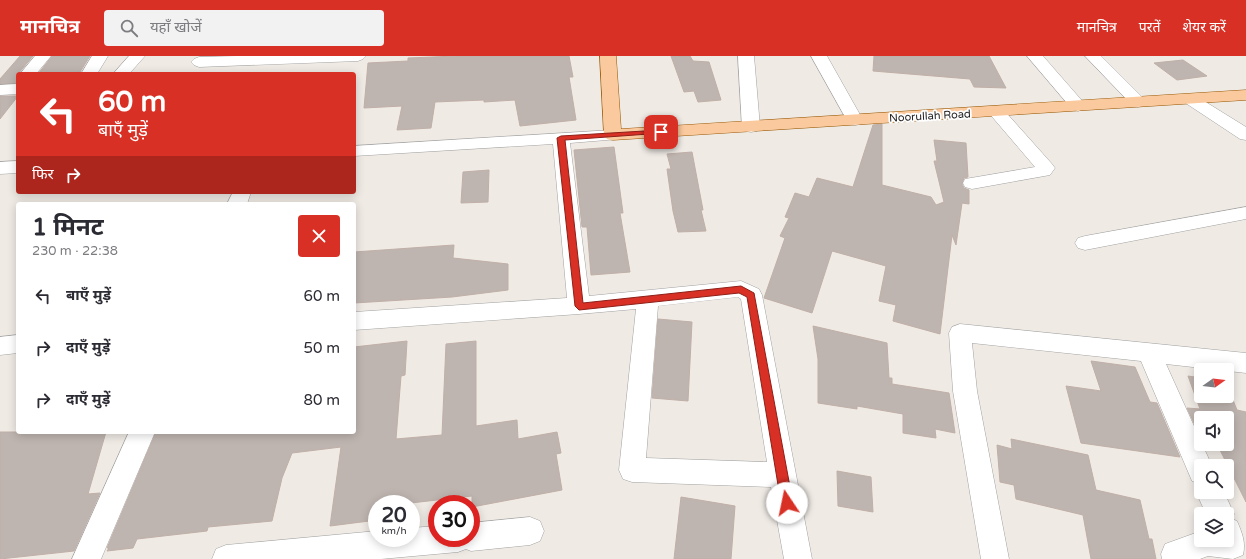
<!DOCTYPE html>
<html lang="hi">
<head>
<meta charset="utf-8">
<style>
  :root { --surface:#fff; --page:#f2f2f3; --text:#2b2b33; --muted:#7c7c81; --accent:#d93025 }
  body { margin:0; font-family:"Varela Round","Noto Sans Devanagari",sans-serif; background:var(--page); color:var(--text); height:100vh; display:flex; flex-direction:column; font-size:15px; white-space:nowrap }
  * { box-sizing:border-box; margin:0 }
  p { font-size:13px; color:var(--muted) }
  .icon { flex:none; width:22px; height:22px; fill:none; stroke:currentColor; stroke-width:2; stroke-linecap:round; stroke-linejoin:round }
  .map { position:relative; flex:1; overflow:hidden }
  .side { position:absolute; left:16px; top:146px; width:340px; height:232px; display:flex; flex-direction:column; background:var(--surface); border-radius:4px; box-shadow:0 2px 10px #0003 }
  .side>* { flex:none }
  .guide { position:absolute; left:16px; top:16px; width:340px; height:122px; border-radius:4px; box-shadow:0 2px 10px #0003; background:#d93025; color:#fff; overflow:hidden }
  .needle { width:26px; rotate:76deg }
  .buttons { position:absolute; left:1194px; top:307px; display:grid; gap:8px }
  .buttons a { display:grid; place-items:center; width:40px; height:40px; border-radius:4px; background:var(--surface); box-shadow:0 2px 10px #0003; font-size:20px }
  .speed { position:absolute; left:368px; top:439px; display:flex; gap:8px; font-size:20px; font-weight:700; text-align:center }
  .speed>* { display:grid; place-content:center; width:52px; height:52px; border-radius:50%; background:var(--surface); box-shadow:0 2px 10px #0003; line-height:1 }
  .speed small { font-size:10px; font-weight:400 }
  .speed .limit { border:6px solid #d22; background:#fff; color:#111 }
  .pin { position:absolute; display:grid; place-items:center; width:34px; height:34px; color:#fff; margin:-17px; border-radius:8px; box-shadow:0 2px 6px #0006 }
  .me { position:absolute; width:44px; margin:-22px; rotate:349deg; stroke-linejoin:round; filter:drop-shadow(0 0 3px #0008) }
  .turn { display:flex; align-items:center; gap:14px; height:84px; padding:0 16px; font-size:18px }
  .turn .icon { width:52px; height:52px; stroke-width:2.5 }
  .turn b { display:block; font-size:28px; line-height:34px }
  .then { display:flex; align-items:center; height:38px; padding:0 16px; background:#0003; gap:8px; font-size:15px }
  .round { display:grid; place-items:center; flex:none; width:42px; height:42px; border-radius:4px; background:var(--page) }
  .head { display:flex; align-items:center; justify-content:space-between; height:68px; padding:0 16px }
  h1 { font-size:24px; font-weight:700; line-height:30px }
  ul { padding:0; list-style:none }
  li { display:flex; align-items:center; gap:12px; height:52px; padding:0 16px }
  li div { flex:1 }
  li b { display:block; font-size:15px }
  li em { font-style:normal }
  header { display:flex; align-items:center; gap:24px; box-sizing:border-box; height:56px; padding:0 20px; background:var(--accent); color:#fff }
  header strong { font-size:19px }
  nav { display:flex; gap:22px; margin-inline-start:auto; font-size:14px }
  .search { width:280px; height:36px; background:var(--page); display:flex; align-items:center; gap:10px; box-sizing:border-box; padding:0 14px; border-radius:4px; color:var(--muted); font-size:15px }
  .map>svg:first-child { display:block }
  .building { fill:#bfb5b0; stroke:#c0afa7 }
  .lines { fill:none; stroke-linecap:round; stroke-linejoin:round }
  .minor-casing { stroke:#a2a2a2; stroke-width:1 }
  .major-casing { stroke:#965602; stroke-width:1 }
  .minor { fill:#fff; fill-rule:evenodd }
  .major { fill:#fac99d; fill-rule:evenodd }
  .route { fill:#d93025; stroke:#8d1f18 }
  .labels { text-anchor:middle; dominant-baseline:central; stroke-width:3.5; stroke-linejoin:round; paint-order:stroke }
  .far-street-label { font-size:11px; fill:#1e1e1e; stroke:#fff }
</style>
</head>
<body>
<header>
<strong>मानचित्र</strong>
<div class="search"><svg class="icon" aria-label="search" viewBox="0 0 24 24"><circle cx="10" cy="10" r="6"/><path d="M15 15l6 6"/></svg>यहाँ खोजें</div>
<nav><a>मानचित्र</a><a>परतें</a><a>शेयर करें</a></nav>
</header>
<div class="map">
<svg width="1246" height="503" viewBox="0 0 1246 503">
  <rect width="100%" height="100%" fill="#efeae4"/>
  <g class="building">
    <path d="M 20,0 L 33,0 L 18,18 L 18,27 L 0,28 L 0,23 Z"/>
    <path d="M 52,0 L 90,0 L 80,16 L 38,18 Z"/>
    <path d="M 456,0 L 569,0 L 573,21 L 569,21 L 576,64 L 520,70 L 515,44 L 484,46 L 484,44 L 435,46 L 431,72 L 397,74 L 402,50 L 364,52 L 368,7 L 408,5 L 408,2 Z"/>
    <path d="M 671,0 L 690,0 L 693,5 L 709,6 L 721,44 L 698,46 L 694,35 L 684,36 Z"/>
    <path d="M 874,0 L 989,0 L 1006,32 L 974,31 L 970,23 L 873,15 Z"/>
    <path d="M 1183,4 L 1207,20 L 1177,24 L 1154,7 Z"/>
    <path d="M 0,40 L 18,40 L 0,63 Z"/>
    <path d="M 882,68 L 882,129 L 931,141 L 936,149 L 944,146 L 934,105 L 937,105 L 934,84 L 966,87 L 968,121 L 964,122 L 962,128 L 964,132 L 969,134 L 969,148 L 962,147 L 956,189 L 952,179 L 940,278 L 893,265 L 896,249 L 879,245 L 886,210 L 832,195 L 812,257 L 764,242 L 785,182 L 780,180 L 789,162 L 785,161 L 795,137 L 809,141 L 817,122 L 853,131 L 873,69 Z"/>
    <path d="M 614,91 L 623,157 L 620,157 L 630,216 L 591,219 L 587,171 L 582,171 L 574,94 Z"/>
    <path d="M 692,96 L 703,154 L 701,154 L 706,175 L 678,176 L 673,155 L 667,113 L 671,113 L 667,98 Z"/>
    <path d="M 489,114 L 488,146 L 461,147 L 463,116 Z"/>
    <path d="M 454,189 L 453,202 L 508,208 L 508,234 L 452,241 L 354,247 L 354,196 Z"/>
    <path d="M 658,263 L 692,266 L 688,345 L 652,342 Z"/>
    <path d="M 813,270 L 887,287 L 889,322 L 892,322 L 892,328 L 949,337 L 955,377 L 935,373 L 936,382 L 903,377 L 903,358 L 857,350 L 857,353 L 818,347 L 818,303 Z"/>
    <path d="M 407,285 L 405,319 L 401,320 L 396,383 L 442,379 L 446,288 L 476,285 L 476,370 L 517,364 L 518,383 L 557,376 L 561,397 L 556,398 L 562,434 L 472,451 L 472,440 L 402,448 L 377,448 L 377,464 L 330,470 L 341,391 L 292,397 L 282,422 L 272,465 L 208,471 L 207,475 L 137,483 L 133,492 L 107,495 L 109,492 L 107,492 L 156,376 L 354,376 L 354,291 Z"/>
    <path d="M 1091,305 L 1135,311 L 1150,346 L 1157,347 L 1180,401 L 1081,387 L 1066,330 L 1101,335 Z"/>
    <path d="M 1188,320 L 1201,322 L 1201,340 L 1227,340 L 1227,329 L 1237,354 L 1246,356 L 1246,446 L 1217,388 L 1227,388 L 1227,362 L 1204,362 L 1201,356 L 1201,382 L 1187,352 L 1200,353 Z"/>
    <path d="M 0,376 L 106,376 L 88,438 L 100,437 L 74,495 L 0,503 Z"/>
    <path d="M 1011,383 L 1088,399 L 1096,434 L 1140,444 L 1149,483 L 1152,483 L 1156,503 L 1091,503 L 1083,459 L 1016,443 L 1014,429 L 1000,426 L 997,389 L 1012,393 Z"/>
    <path d="M 837,415 L 871,421 L 873,456 L 838,450 Z"/>
    <path d="M 681,441 L 735,450 L 731,503 L 674,503 Z"/>
  </g>
  <g class="lines">
    <g class="minor-casing">
      <g id="minor">
        <path d="M 35,0 L 51,0 L 36,18 L 20,18 Z"/>
        <path d="M 92,0 L 108,0 L 97,18 L 81,18 Z"/>
        <path d="M 129,0 L 145,0 L 129,18 L 113,18 Z"/>
        <path d="M 237,0 L 366,0 L 363,3 L 358,5 L 199,11 L 194,9 L 191,6 L 194,3 L 199,1 Z"/>
        <path d="M 738,0 L 754,0 L 760,71 L 757,75 L 751,76 L 745,75 L 742,71 Z"/>
        <path d="M 811,0 L 827,0 L 863,64 L 861,68 L 855,69 L 849,68 Z"/>
        <path d="M 1027,0 L 1043,0 L 1084,47 L 1086,50 L 1084,53 L 1078,55 L 1072,53 Z"/>
        <path d="M 1085,0 L 1101,0 L 1144,43 L 1146,46 L 1144,49 L 1138,51 L 1132,49 Z"/>
        <path d="M 18,28 L 18,38 L 0,39 L 0,29 Z"/>
        <path d="M 1190,38 L 1196,40 L 1246,71 L 1246,84 L 1240,83 L 1184,46 L 1182,43 L 1184,40 Z"/>
        <path d="M 996,51 L 1002,52 L 1052,108 L 1055,112 L 1050,119 L 972,133 L 965,131 L 963,127 L 965,123 L 1035,111 L 988,56 L 990,52 Z"/>
        <path d="M 613,74 L 619,75 L 622,79 L 619,83 L 570,87 L 589,240 L 741,225 L 759,233 L 762,239 L 812,503 L 784,503 L 771,431 L 632,426 L 623,423 L 619,414 L 636,253 L 579,258 L 354,274 L 354,256 L 567,242 L 553,88 L 354,100 L 354,90 ZM 738,241 L 741,243 L 767,406 L 646,402 L 658,250 Z"/>
        <path d="M 18,105 L 18,117 L 0,118 L 0,106 Z"/>
        <path d="M 233,136 L 251,136 L 247,148 L 227,148 Z"/>
        <path d="M 1246,151 L 1246,163 L 1085,194 L 1078,192 L 1075,187 L 1078,182 L 1085,180 Z"/>
        <path d="M 960,268 L 1246,297 L 1246,317 L 1166,308 L 1212,410 L 1201,410 L 1201,436 L 1224,436 L 1234,458 L 1232,463 L 1237,465 C 1242,477 1246,486 1243,499 L 1233,503 L 1208,500 L 1200,503 L 1162,503 L 1161,498 L 1165,488 L 1201,475 L 1201,484 L 1227,484 L 1227,458 L 1206,458 L 1196,436 L 1200,428 L 1192,425 L 1141,305 L 972,287 L 977,335 L 1009,503 L 981,503 L 953,335 L 949,277 L 952,271 Z"/>
        <path d="M 18,279 L 18,297 L 0,299 L 0,281 Z"/>
        <path d="M 129,376 L 155,376 L 101,503 L 72,503 Z"/>
        <path d="M 530,461 L 540,465 L 544,475 L 540,485 L 530,489 L 471,495 L 466,493 L 458,496 L 381,503 L 212,503 L 216,493 L 226,489 L 377,475 L 377,482 L 411,482 L 411,472 L 437,470 L 437,482 L 471,482 L 471,467 Z"/>
      </g>
    </g>
    <g class="major-casing">
      <path id="major" d="M 600,0 L 616,0 L 621,73 L 1246,34 L 1246,44 L 613,84 L 607,83 L 604,79 Z"/>
    </g>
    <use href="#minor" class="minor"/>
    <use href="#major" class="major"/>
  </g>
  <path class="route" d="M 661,74 L 663,74 L 663,77 L 565,84 L 583,247 L 741,230 L 754,237 L 793,447 L 791,451 L 787,452 L 783,451 L 781,447 L 747,241 L 739,237 L 579,254 L 575,250 L 557,82 L 561,80 Z"/>
  <g class="labels">
    <g class="far-street-label">
      <text transform="translate(930 60) rotate(-3)">Noorullah Road</text>
    </g>
  </g>
</svg>
<div class="buttons">
<a><svg class="needle" viewBox="-14 -14 28 28"><path d="M0-13l5 13h-10z" fill="#e53935"/><path d="M0 13l5-13h-10z" fill="#7c7c81"/></svg></a>
<a><svg class="icon" aria-label="sound" viewBox="0 0 24 24"><path d="M4 9h4l5-4v14l-5-4H4zM17 9q2 3 0 6"/></svg></a>
<a><svg class="icon" aria-label="search" viewBox="0 0 24 24"><circle cx="10" cy="10" r="6"/><path d="M15 15l6 6"/></svg></a>
<a><svg class="icon" aria-label="layers" viewBox="0 0 24 24"><path d="M12 4l9 5-9 5-9-5zM3 14l9 5 9-5"/></svg></a>
</div>
<div class="speed"><div>20<small>km/h</small></div><div class="limit">30</div></div>
<div class="pin" style="left:661px;top:76px;background:#d93025"><svg class="icon" aria-label="arrive" viewBox="0 0 24 24"><path d="M6 21V4h12l-3 4 3 4H6"/></svg></div>
<svg class="me" style="left:787px;top:447px" viewBox="-20 -20 40 40"><circle r="19" fill="#fff"/><path d="M0-13L10 11 0 6-10 11z" fill="#d93025"/></svg>
<div class="guide">
<div class="turn"><svg class="icon" aria-label="left" viewBox="0 0 24 24"><path d="M17 20v-9H6M10 6l-5 5 5 5"/></svg><div><b>60 m</b>बाएँ मुड़ें</div></div>
<div class="then">फिर<svg class="icon" aria-label="right" viewBox="0 0 24 24"><path d="M7 20v-9h11M14 6l5 5-5 5"/></svg></div>
</div>
<section class="side">
<div class="head"><div><h1>1 मिनट</h1><p>230 m · 22:38</p></div><a class="round" style="background:#d93025;color:#fff"><svg class="icon" aria-label="close" viewBox="0 0 24 24"><path d="M6 6l12 12M18 6L6 18"/></svg></a></div>
<ul>
<li><svg class="icon" aria-label="left" viewBox="0 0 24 24"><path d="M17 20v-9H6M10 6l-5 5 5 5"/></svg><div><b>बाएँ मुड़ें</b></div><em>60 m</em></li>
<li><svg class="icon" aria-label="right" viewBox="0 0 24 24"><path d="M7 20v-9h11M14 6l5 5-5 5"/></svg><div><b>दाएँ मुड़ें</b></div><em>50 m</em></li>
<li><svg class="icon" aria-label="right" viewBox="0 0 24 24"><path d="M7 20v-9h11M14 6l5 5-5 5"/></svg><div><b>दाएँ मुड़ें</b></div><em>80 m</em></li>
</ul>
</section>
</div>
</body>
</html>
